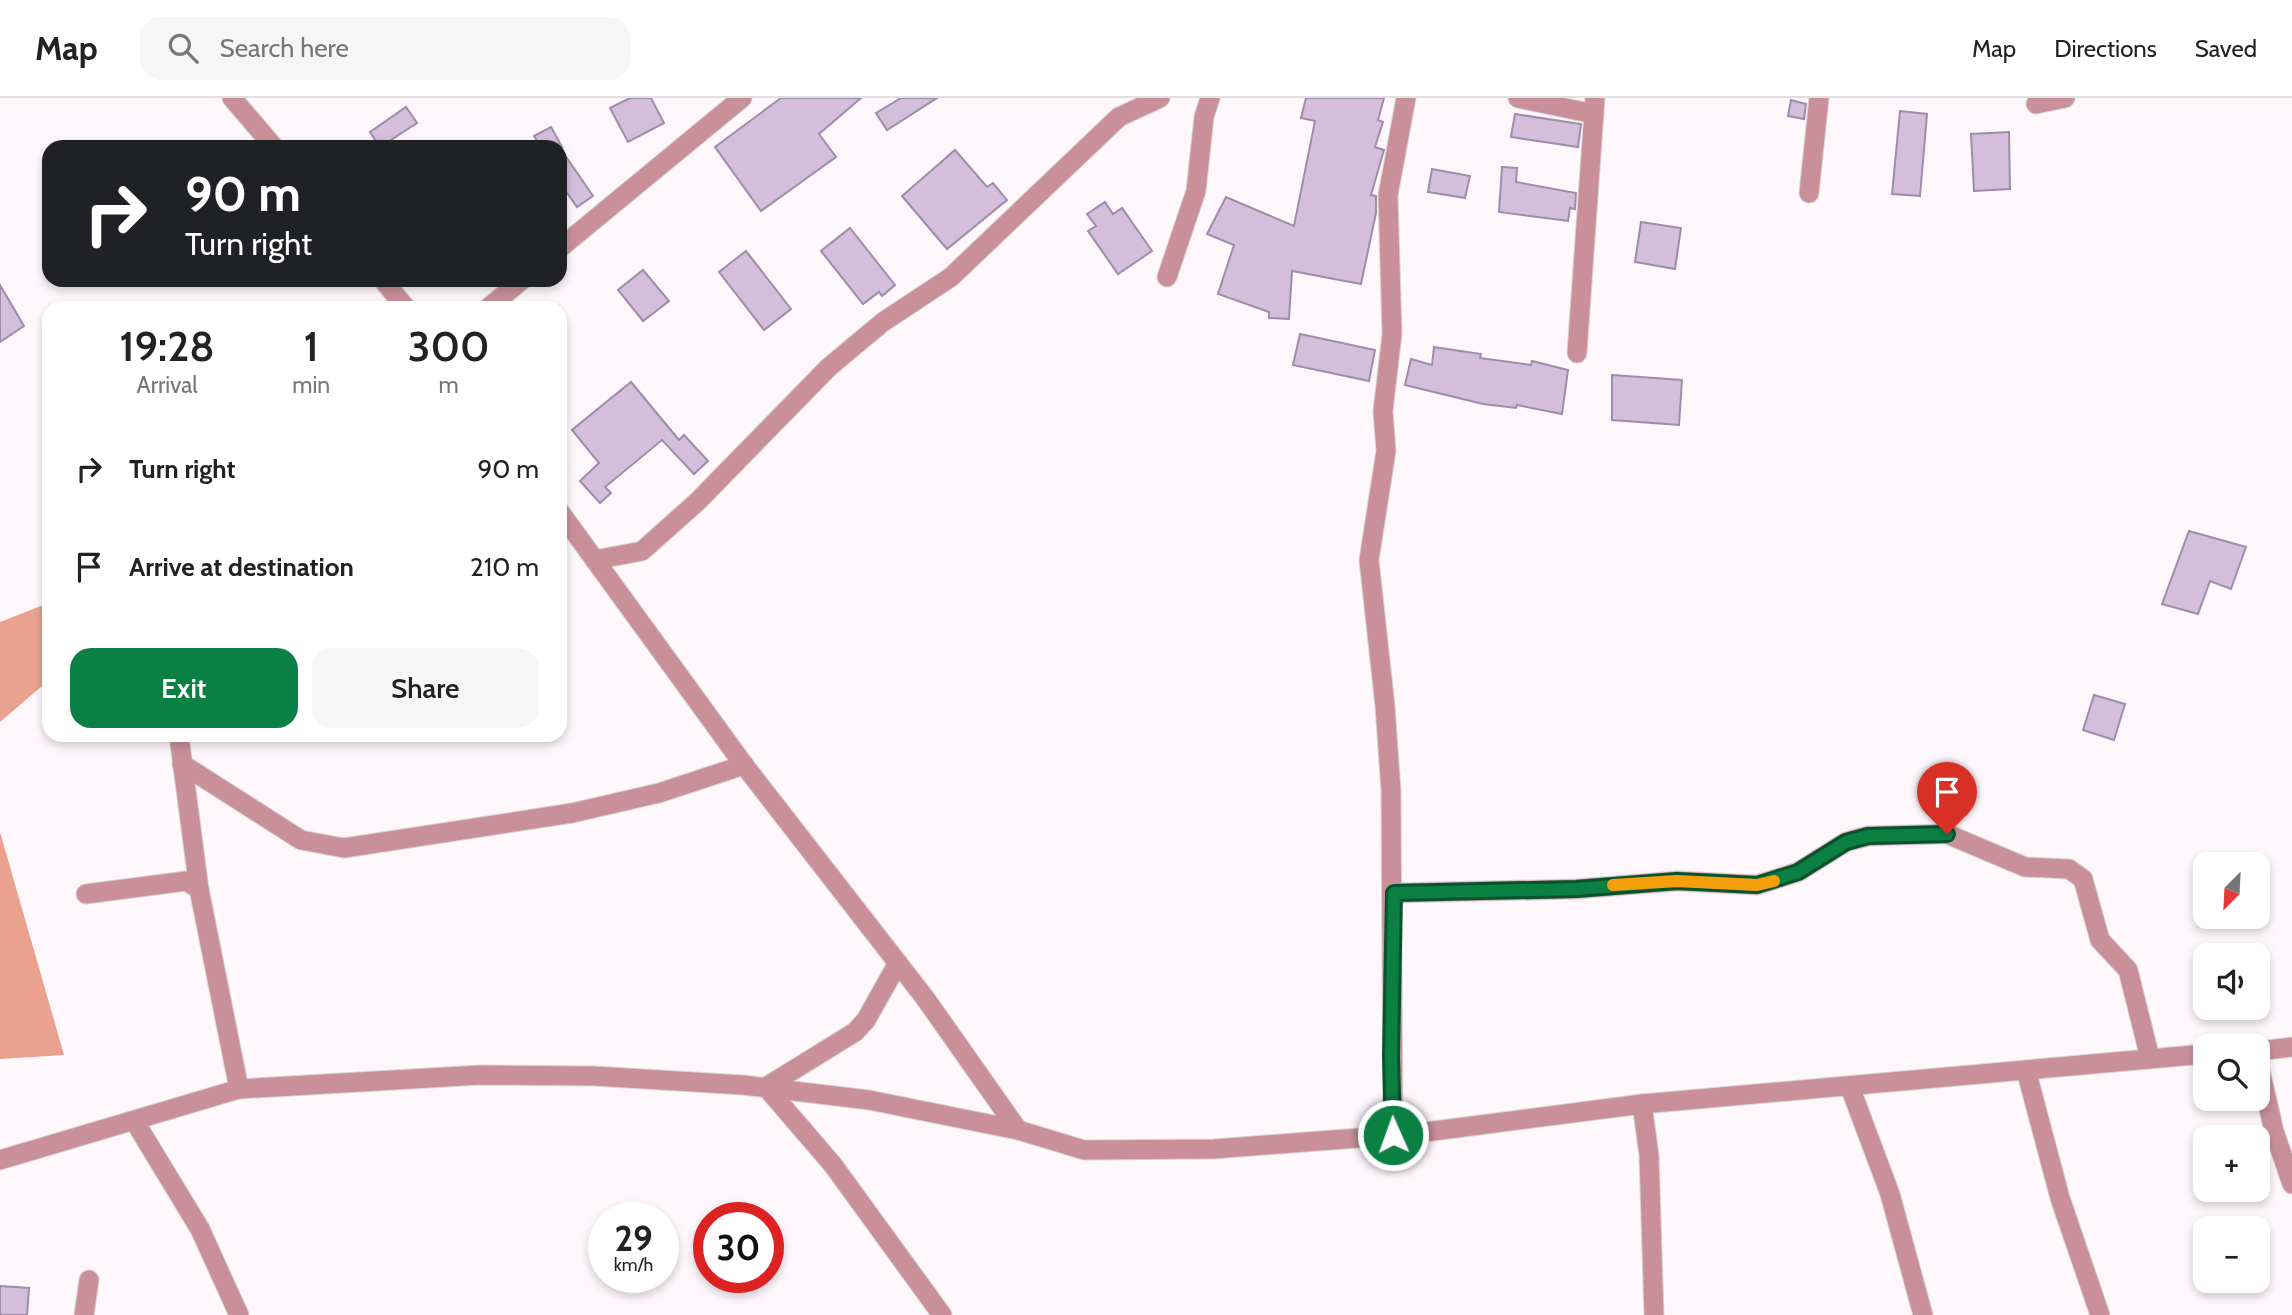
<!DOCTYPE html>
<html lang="en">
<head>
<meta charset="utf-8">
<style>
  :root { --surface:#fff; --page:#f6f6f6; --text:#222; --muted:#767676; --line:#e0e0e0; --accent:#0b8043 }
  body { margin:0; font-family:Cabin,sans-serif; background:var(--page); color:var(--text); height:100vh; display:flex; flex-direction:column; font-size:26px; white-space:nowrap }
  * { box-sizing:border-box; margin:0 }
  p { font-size:23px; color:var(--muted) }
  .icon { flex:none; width:38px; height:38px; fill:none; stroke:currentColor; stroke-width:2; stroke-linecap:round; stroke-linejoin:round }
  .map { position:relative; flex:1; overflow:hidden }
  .panel { position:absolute; left:42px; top:203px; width:525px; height:441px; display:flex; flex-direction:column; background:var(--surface); border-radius:21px; box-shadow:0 4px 10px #0003 }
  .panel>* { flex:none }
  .banner { position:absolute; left:42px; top:42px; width:525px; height:147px; border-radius:21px; box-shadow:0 4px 10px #0003; background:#202124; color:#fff; overflow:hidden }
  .needle { width:46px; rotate:204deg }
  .fabs { position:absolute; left:2193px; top:754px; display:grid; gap:14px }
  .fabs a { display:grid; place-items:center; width:77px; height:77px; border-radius:14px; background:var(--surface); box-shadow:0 4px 10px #0003; font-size:35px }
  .speed { position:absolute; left:588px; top:1104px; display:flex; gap:14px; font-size:35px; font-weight:700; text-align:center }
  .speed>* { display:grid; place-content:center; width:91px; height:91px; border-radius:50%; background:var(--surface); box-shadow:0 4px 10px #0003; line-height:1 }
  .speed small { font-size:18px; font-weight:400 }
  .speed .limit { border:10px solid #d22; background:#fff; color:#111 }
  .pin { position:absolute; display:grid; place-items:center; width:60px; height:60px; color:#fff; margin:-72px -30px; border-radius:50% 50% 50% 0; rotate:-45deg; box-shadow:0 0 7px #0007 }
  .pin .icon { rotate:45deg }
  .me { position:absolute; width:77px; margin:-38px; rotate:358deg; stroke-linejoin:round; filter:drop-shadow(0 0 5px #0008) }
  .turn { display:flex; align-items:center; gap:24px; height:147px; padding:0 28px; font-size:32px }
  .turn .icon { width:91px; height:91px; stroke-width:2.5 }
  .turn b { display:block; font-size:49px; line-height:60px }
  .eta { display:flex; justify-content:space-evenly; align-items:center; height:119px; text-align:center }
  .eta b { font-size:42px; font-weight:600; line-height:49px }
  .action { display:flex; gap:14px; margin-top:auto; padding:14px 28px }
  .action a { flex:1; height:80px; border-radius:21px; background:var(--accent); color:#fff; font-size:28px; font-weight:600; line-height:80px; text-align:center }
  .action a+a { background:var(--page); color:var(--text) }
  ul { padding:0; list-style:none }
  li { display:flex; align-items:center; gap:21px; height:98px; padding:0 28px }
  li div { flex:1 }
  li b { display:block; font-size:26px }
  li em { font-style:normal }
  header { display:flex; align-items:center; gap:42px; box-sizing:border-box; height:98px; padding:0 35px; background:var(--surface); border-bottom:2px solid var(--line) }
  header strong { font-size:33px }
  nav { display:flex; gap:38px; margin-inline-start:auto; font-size:24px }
  .search { width:490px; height:63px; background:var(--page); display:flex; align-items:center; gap:18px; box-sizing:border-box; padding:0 24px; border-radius:21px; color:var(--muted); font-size:26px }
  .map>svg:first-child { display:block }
  .forest { fill:#eba18f }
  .building { fill:#d3bfdb; stroke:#a08ca8; stroke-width:2 }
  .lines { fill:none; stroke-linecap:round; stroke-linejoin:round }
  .minor-casing { stroke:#d9d2d6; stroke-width:21 }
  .minor { stroke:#c99099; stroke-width:19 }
  .route-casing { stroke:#07532c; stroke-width:18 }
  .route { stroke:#0b8043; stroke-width:12 }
  .slow { stroke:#f59e0b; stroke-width:12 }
</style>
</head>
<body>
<header>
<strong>Map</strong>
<div class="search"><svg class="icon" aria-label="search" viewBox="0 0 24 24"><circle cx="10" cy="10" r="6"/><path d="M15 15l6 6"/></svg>Search here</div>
<nav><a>Map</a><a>Directions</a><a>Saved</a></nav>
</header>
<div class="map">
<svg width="2292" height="1217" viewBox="0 0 2292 1217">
  <rect width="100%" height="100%" fill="#fef7fb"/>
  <g class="forest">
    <path d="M 46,506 L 49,509 L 49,582 L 0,624 L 0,524 Z"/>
    <path d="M 0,734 L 64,957 L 0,961 Z"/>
  </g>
  <g class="building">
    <path d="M 630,0 L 651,0 L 664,25 L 628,44 L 610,10 Z"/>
    <path d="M 781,0 L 861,0 L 819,36 L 836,59 L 761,113 L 715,49 Z"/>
    <path d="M 901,0 L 937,0 L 887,32 L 876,15 Z"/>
    <path d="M 1306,0 L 1384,0 L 1378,22 L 1383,24 L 1375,49 L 1384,52 L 1371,97 L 1376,98 L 1376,115 L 1361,186 L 1292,173 L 1289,221 L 1269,220 L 1269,214 L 1218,196 L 1234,147 L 1207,136 L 1226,99 L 1294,128 L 1315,23 L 1301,20 Z"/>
    <path d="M 1791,2 L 1806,6 L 1804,21 L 1788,18 Z"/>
    <path d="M 406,9 L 417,25 L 380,49 L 370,34 Z"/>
    <path d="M 1900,13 L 1927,16 L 1920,98 L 1892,96 Z"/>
    <path d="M 1515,16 L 1581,26 L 1578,49 L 1511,39 Z"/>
    <path d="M 551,29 L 562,49 L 541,49 L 534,38 Z"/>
    <path d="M 2009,34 L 2010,91 L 1974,93 L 1971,36 Z"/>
    <path d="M 560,50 L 593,98 L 577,109 L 560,85 Z"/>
    <path d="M 955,52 L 987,89 L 993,85 L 1007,102 L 947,151 L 902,98 Z"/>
    <path d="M 1502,69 L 1517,70 L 1516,84 L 1576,95 L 1575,111 L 1570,110 L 1568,123 L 1499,114 Z"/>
    <path d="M 1432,71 L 1470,78 L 1465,100 L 1428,94 Z"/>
    <path d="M 1105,104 L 1113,116 L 1122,110 L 1152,153 L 1118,176 L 1088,133 L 1096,128 L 1087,116 Z"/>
    <path d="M 1641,124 L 1681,130 L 1675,171 L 1635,164 Z"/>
    <path d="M 850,130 L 895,187 L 882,198 L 879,194 L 863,206 L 821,153 Z"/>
    <path d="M 746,153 L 791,211 L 764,232 L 719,174 Z"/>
    <path d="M 643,172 L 669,203 L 643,223 L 618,192 Z"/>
    <path d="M 0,187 L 24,228 L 0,244 Z"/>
    <path d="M 1300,236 L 1375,252 L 1369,283 L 1293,267 Z"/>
    <path d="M 1434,249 L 1481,256 L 1480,260 L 1531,267 L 1532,263 L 1568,272 L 1562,316 L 1517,307 L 1516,310 L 1483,306 L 1405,287 L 1411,261 L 1432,267 Z"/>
    <path d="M 1612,277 L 1682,282 L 1679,327 L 1612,322 Z"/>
    <path d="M 631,284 L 679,342 L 684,337 L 708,363 L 694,376 L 662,342 L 605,389 L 611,395 L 600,405 L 580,383 L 599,365 L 572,332 Z"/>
    <path d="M 2189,433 L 2246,449 L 2231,491 L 2210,483 L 2198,516 L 2162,506 Z"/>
    <path d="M 2094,597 L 2125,606 L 2114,642 L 2083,632 Z"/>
    <path d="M 0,1188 L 29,1190 L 27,1217 L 0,1217 Z"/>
  </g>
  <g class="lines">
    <g class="minor-casing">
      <g id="minor">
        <path d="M 232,0 L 274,49"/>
        <path d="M 1518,0 L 1594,16"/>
        <path d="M 2036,6 L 2065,0"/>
        <path d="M 1809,95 L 1819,0"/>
        <path d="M 560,150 L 742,0"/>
        <path d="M 1167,179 L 1196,93 L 1204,19 L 1210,0"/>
        <path d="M 383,182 L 406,210"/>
        <path d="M 488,210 L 522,182"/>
        <path d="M 1577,255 L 1595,0"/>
        <path d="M 560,414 L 744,667 L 925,900 L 1018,1032"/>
        <path d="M 595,462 L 642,453 L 697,404 L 829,269 L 883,224 L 951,179 L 1119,19 L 1160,0"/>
        <path d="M 180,646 L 199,791"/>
        <path d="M 182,666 L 301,742 L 344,750 L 572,715 L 659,695 L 744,667"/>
        <path d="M 1394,795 L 1576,791 L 1677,783 L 1757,787 L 1798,774 L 1846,744 L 1868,738 L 1947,736 L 2025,769 L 2069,771 L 2083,781 L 2100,842 L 2128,872 L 2150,960"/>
        <path d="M 86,796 L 186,783 L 199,791 L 239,991"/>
        <path d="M 898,865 L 866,922 L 855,934 L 766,989 L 833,1067 L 942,1217"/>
        <path d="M 2258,953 L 2292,949"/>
        <path d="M 2258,964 L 2274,1033 L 2292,1086"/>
        <path d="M 2026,972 L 2060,1100 L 2100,1217"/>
        <path d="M 1850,989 L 1890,1096 L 1923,1217"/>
        <path d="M 1642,1006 L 1649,1057 L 1654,1217"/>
        <path d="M 135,1024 L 200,1131 L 239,1217"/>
        <path d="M 1393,1037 L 1391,693 L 1385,608 L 1369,462 L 1386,353 L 1383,313 L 1392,236 L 1388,97 L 1406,0"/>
        <path d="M 0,1062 L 239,991 L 480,977 L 594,978 L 743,987 L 869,1002 L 1018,1032 L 1084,1052 L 1214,1051 L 1410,1036 L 1642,1006 L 2205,956"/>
        <path d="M 84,1217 L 89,1182"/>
      </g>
    </g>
    <use href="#minor" class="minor"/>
  </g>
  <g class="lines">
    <g class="route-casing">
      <path id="route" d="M 1393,1037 L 1391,958 L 1394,795 L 1576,791 L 1677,783 L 1757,787 L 1798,774 L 1846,744 L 1868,738 L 1947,736"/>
    </g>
    <use href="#route" class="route"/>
    <path class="slow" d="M 1613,787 L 1677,783 L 1757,787 L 1774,783"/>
  </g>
</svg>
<div class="fabs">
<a><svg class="needle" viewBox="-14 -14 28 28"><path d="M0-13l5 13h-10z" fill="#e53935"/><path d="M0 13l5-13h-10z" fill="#767676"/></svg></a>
<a><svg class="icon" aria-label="sound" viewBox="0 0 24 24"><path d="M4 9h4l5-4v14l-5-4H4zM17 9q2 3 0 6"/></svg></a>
<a><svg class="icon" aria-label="search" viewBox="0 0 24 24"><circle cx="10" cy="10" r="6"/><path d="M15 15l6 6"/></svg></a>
<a>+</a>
<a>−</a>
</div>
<div class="speed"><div>29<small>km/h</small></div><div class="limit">30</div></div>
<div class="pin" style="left:1947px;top:736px;background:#d93025"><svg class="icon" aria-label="arrive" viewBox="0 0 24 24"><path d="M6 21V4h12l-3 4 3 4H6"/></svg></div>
<svg class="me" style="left:1393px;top:1037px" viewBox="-20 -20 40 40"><circle r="17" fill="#0b8043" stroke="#fff" stroke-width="3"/><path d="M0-11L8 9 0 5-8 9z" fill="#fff"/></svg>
<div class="banner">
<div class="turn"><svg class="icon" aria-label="right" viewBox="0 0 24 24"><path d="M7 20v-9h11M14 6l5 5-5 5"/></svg><div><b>90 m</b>Turn right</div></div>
</div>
<section class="panel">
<div class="eta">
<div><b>19:28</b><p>Arrival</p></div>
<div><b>1</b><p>min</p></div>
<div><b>300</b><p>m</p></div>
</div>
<ul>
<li><svg class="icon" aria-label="right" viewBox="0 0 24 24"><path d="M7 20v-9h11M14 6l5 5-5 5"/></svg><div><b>Turn right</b></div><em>90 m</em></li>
<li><svg class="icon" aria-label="arrive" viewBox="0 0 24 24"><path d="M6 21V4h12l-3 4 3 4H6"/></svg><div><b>Arrive at destination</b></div><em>210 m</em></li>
</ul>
<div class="action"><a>Exit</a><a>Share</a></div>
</section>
</div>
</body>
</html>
